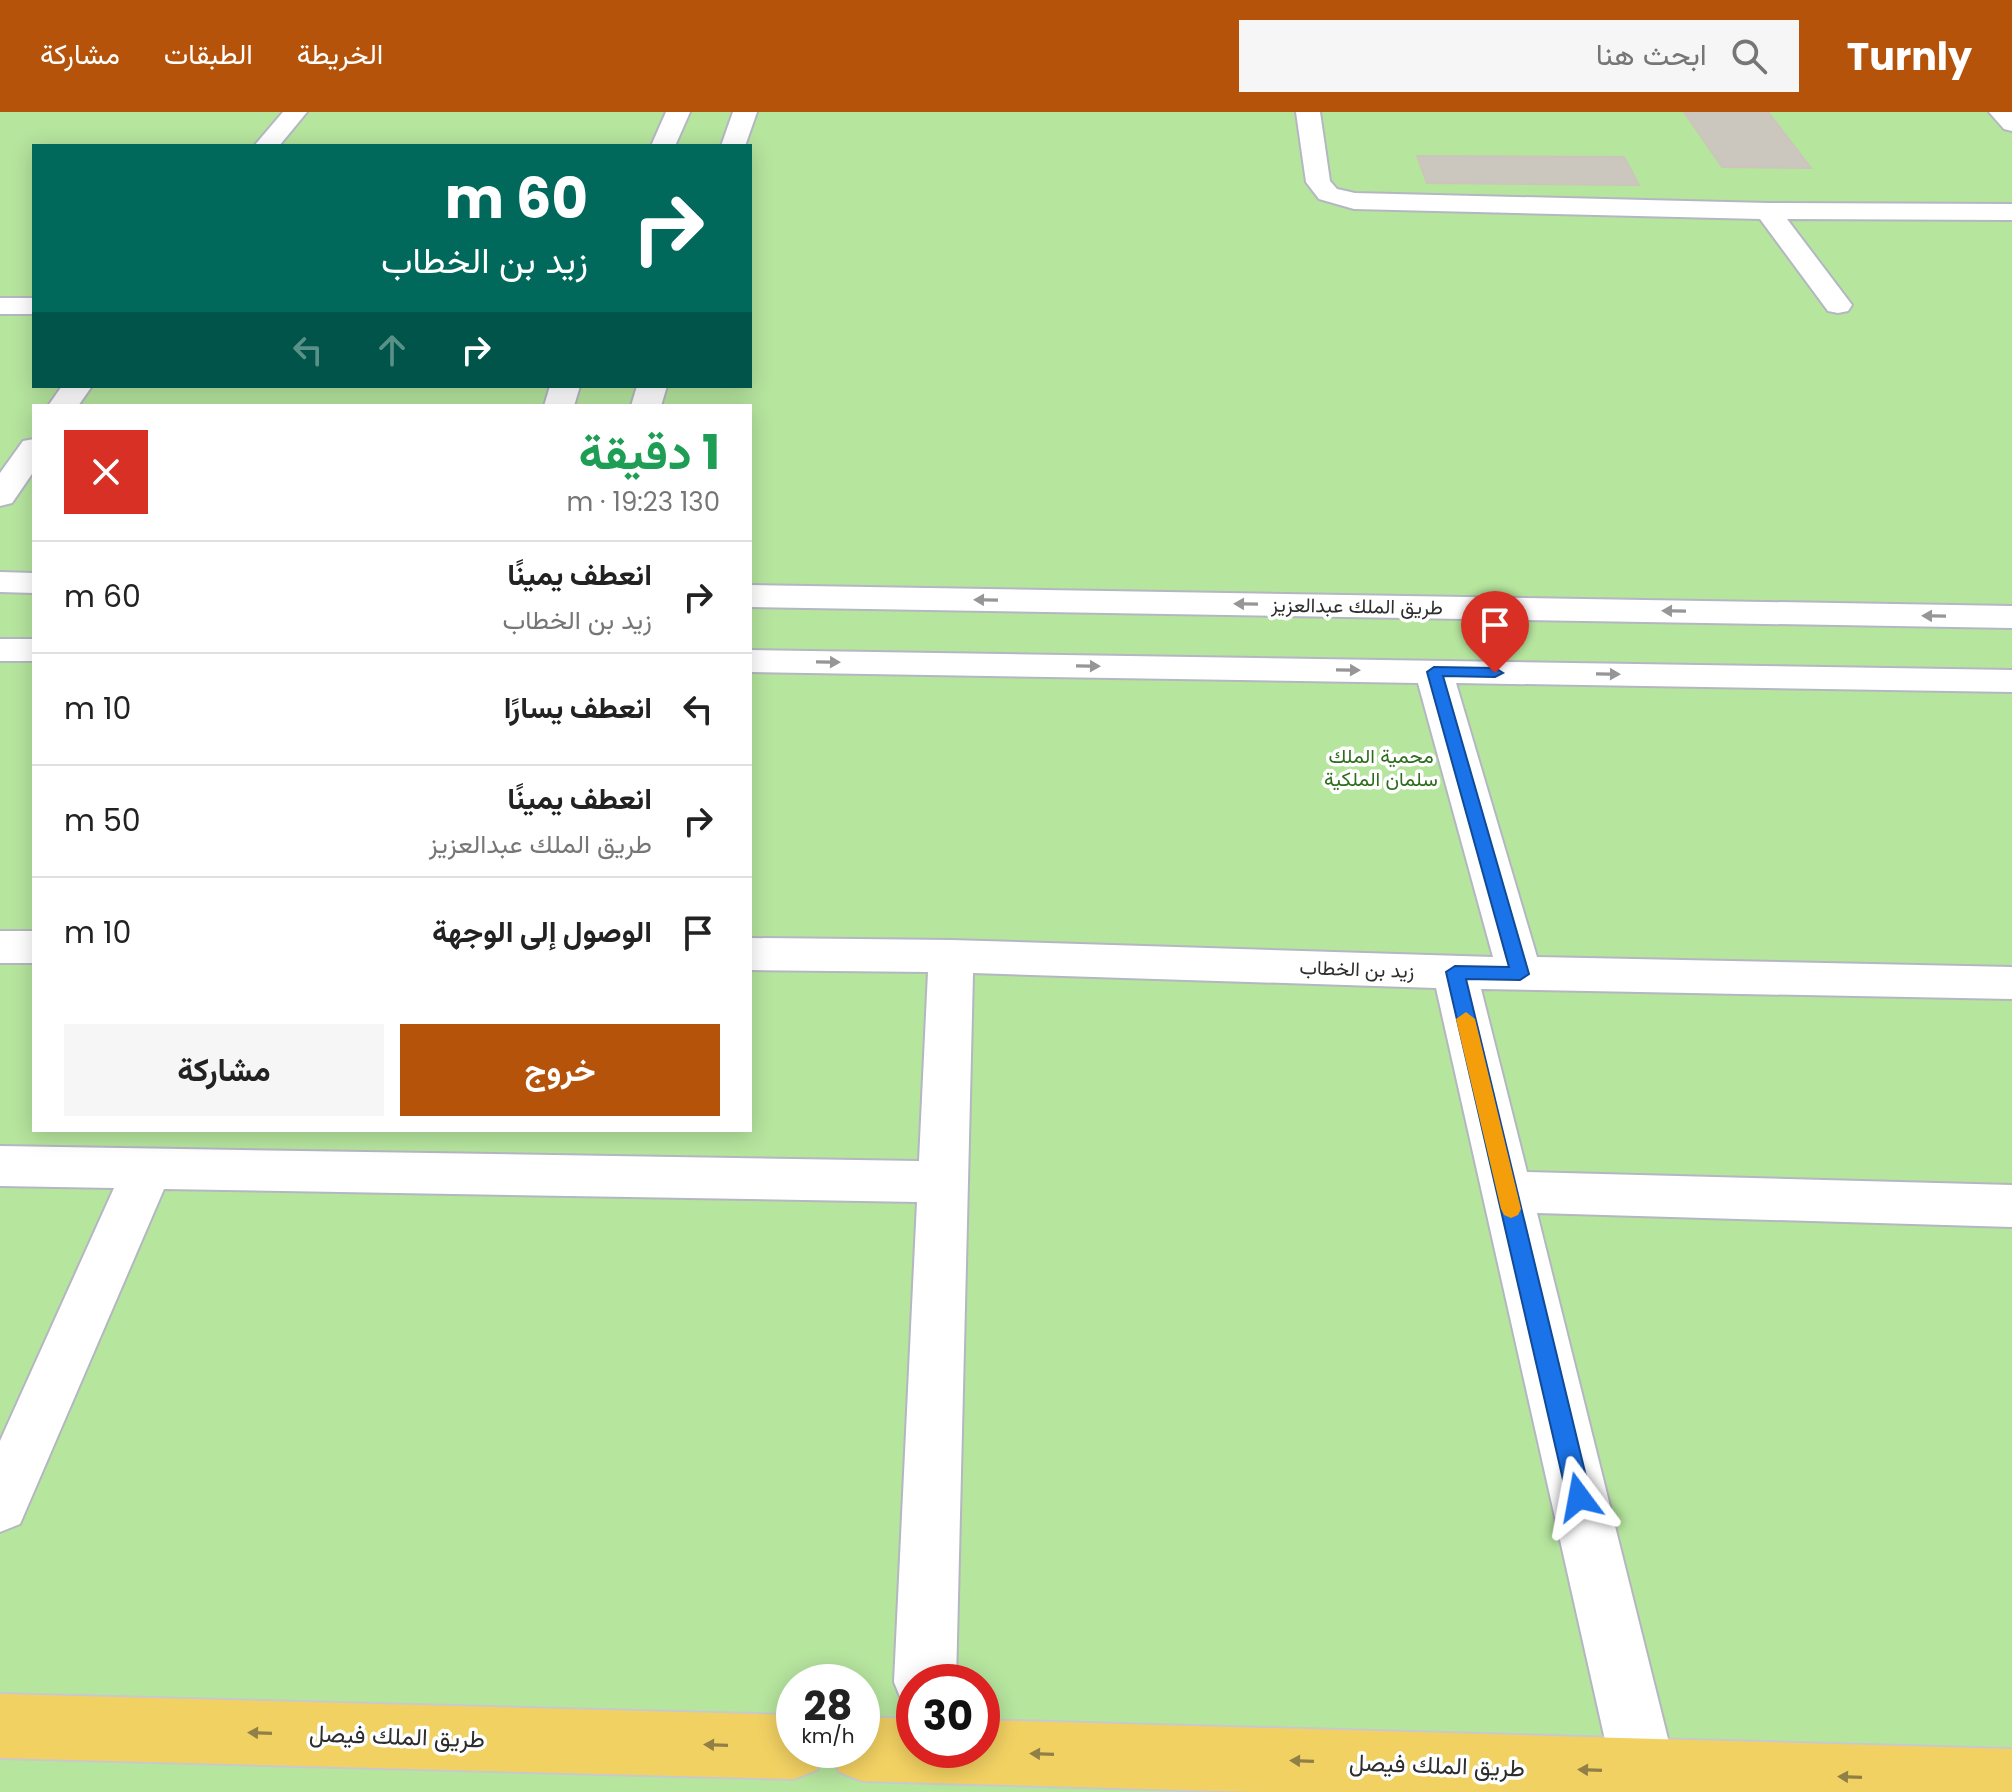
<!DOCTYPE html>
<html lang="ar">
<head>
<meta charset="utf-8">
<style>
  :root { --surface:#fff; --page:#f6f6f6; --text:#222; --muted:#767676; --line:#e0e0e0; --accent:#b45309 }
  body { margin:0; font-family:Poppins,Vazirmatn,sans-serif; background:var(--page); color:var(--text); direction:rtl; height:100vh; display:flex; flex-direction:column; font-size:30px; white-space:nowrap }
  * { box-sizing:border-box; margin:0 }
  p { font-size:26px; color:var(--muted) }
  .icon { flex:none; width:44px; height:44px; fill:none; stroke:currentColor; stroke-width:2; stroke-linecap:round; stroke-linejoin:round }
  .map { position:relative; flex:1; overflow:hidden; direction:ltr }
  .drawer { position:absolute; left:32px; top:292px; width:720px; height:728px; display:flex; flex-direction:column; background:var(--surface); border-radius:0px; box-shadow:0 4px 20px #0003; direction:rtl }
  .drawer>* { flex:none }
  .top-card { position:absolute; left:32px; top:32px; width:720px; height:244px; border-radius:0px; box-shadow:0 4px 20px #0003; direction:rtl; background:#00695c; color:#fff; overflow:hidden }
  .speed { position:absolute; left:776px; top:1552px; display:flex; gap:16px; font-size:40px; font-weight:700; text-align:center }
  .speed>* { display:grid; place-content:center; width:104px; height:104px; border-radius:50%; background:var(--surface); box-shadow:0 4px 20px #0003; line-height:1 }
  .speed small { font-size:20px; font-weight:400 }
  .speed .limit { border:12px solid #d22; background:#fff; color:#111 }
  .pin { position:absolute; display:grid; place-items:center; width:68px; height:68px; color:#fff; margin:-82px -34px; border-radius:50% 50% 50% 0; rotate:-45deg; box-shadow:0 0 8px #0007 }
  .pin .icon { rotate:45deg }
  .me { position:absolute; width:88px; margin:-44px; rotate:347deg; stroke-linejoin:round; filter:drop-shadow(0 0 6px #0008) }
  .turn { display:flex; align-items:center; gap:28px; height:168px; padding:0 32px; font-size:36px }
  .turn .icon { width:104px; height:104px; stroke-width:2.5 }
  .turn b { display:block; font-size:56px; line-height:68px }
  .lanes { display:flex; align-items:center; height:76px; padding:0 32px; background:#0003; justify-content:center; gap:40px; direction:ltr }
  .lanes .off { opacity:.35 }
  .round { display:grid; place-items:center; flex:none; width:84px; height:84px; border-radius:0px; background:var(--page) }
  .headline { display:flex; align-items:center; justify-content:space-between; height:136px; padding:0 32px }
  h1 { font-size:48px; font-weight:700; line-height:60px; color:#1e9e55 }
  .cta { display:flex; gap:16px; margin-top:auto; padding:16px 32px }
  .cta a { flex:1; height:92px; border-radius:0px; background:var(--accent); color:#fff; font-size:32px; font-weight:700; line-height:92px; text-align:center }
  .cta a+a { background:var(--page); color:var(--text) }
  ul { padding:0; list-style:none }
  li { display:flex; align-items:center; gap:24px; height:112px; padding:0 32px; border-top:2px solid var(--line) }
  li div { flex:1 }
  li b { display:block; font-size:30px }
  li em { font-style:normal }
  header { display:flex; align-items:center; gap:48px; box-sizing:border-box; height:112px; padding:0 40px; background:var(--accent); color:#fff }
  header strong { font-size:38px }
  nav { display:flex; gap:44px; margin-inline-start:auto; font-size:28px }
  .search { width:560px; height:72px; background:var(--page); display:flex; align-items:center; gap:20px; box-sizing:border-box; padding:0 28px; border-radius:0px; color:var(--muted); font-size:30px }
  .map>svg:first-child { display:block }
  .green { fill:#b6e59e; fill-rule:evenodd }
  .building { fill:#cbc7bf; stroke:#cbc5ba; stroke-width:2 }
  .lines { fill:none; stroke-linecap:round; stroke-linejoin:round }
  .minor-casing { stroke:#b4b7c1; stroke-width:4 }
  .major-casing { stroke:#c9c9c9; stroke-width:4 }
  .minor { fill:#fff; fill-rule:evenodd }
  .major { fill:#f2d163; fill-rule:evenodd }
  .oneway { fill:#969696 }
  .oneway2 { fill:#908048 }
  .route { fill:#1a73e8; stroke:#114b97; stroke-width:2 }
  .slow { fill:#f59e0b }
  .labels { text-anchor:middle; dominant-baseline:central; stroke-width:7; stroke-linejoin:round; paint-order:stroke }
  .street-label { font-size:20px; fill:#2e2e2e; stroke:#fff }
  .park-label { font-size:20px; fill:#2c6e1b; stroke:#fff }
  .near-street-label { font-size:24px; fill:#2e2e2e; stroke:#fff }
</style>
</head>
<body>
<header>
<strong>Turnly</strong>
<div class="search"><svg class="icon" aria-label="search" viewBox="0 0 24 24"><circle cx="10" cy="10" r="6"/><path d="M15 15l6 6"/></svg>ابحث هنا</div>
<nav><a>الخريطة</a><a>الطبقات</a><a>مشاركة</a></nav>
</header>
<div class="map">
<svg width="2012" height="1680" viewBox="0 0 2012 1680">
  <rect width="100%" height="100%" fill="#efe9e1"/>
  <path class="green" d="M 0,0 L 2012,0 L 2012,1680 L 0,1680 ZM 34,34 L 750,34 L 750,274 L 34,274 ZM 34,294 L 750,294 L 750,1018 L 34,1018 ZM 794,1570 L 862,1570 L 862,1638 L 794,1638 ZM 914,1570 L 982,1570 L 982,1638 L 914,1638 Z"/>
  <g class="building">
    <path d="M 1684,0 L 1768,0 L 1811,56 L 1722,55 Z"/>
    <path d="M 1417,44 L 1624,45 L 1639,73 L 1427,71 Z"/>
  </g>
  <g class="lines">
    <g class="minor-casing">
      <g id="minor">
        <path d="M 283,0 L 307,0 L 279,34 L 254,34 Z"/>
        <path d="M 666,0 L 690,0 L 675,34 L 651,34 Z"/>
        <path d="M 733,0 L 757,0 L 745,34 L 721,34 Z"/>
        <path d="M 1296,0 L 1320,0 L 1330,69 L 1337,77 L 1355,81 L 1768,91 L 2012,92 L 2012,108 L 1787,107 L 1852,193 L 1848,199 L 1838,201 L 1828,199 L 1760,107 L 1354,97 L 1319,87 L 1306,70 Z"/>
        <path d="M 1989,0 L 2012,0 L 2012,19 L 2004,17 Z"/>
        <rect x="0" y="186" width="34" height="16"/>
        <path d="M 62,274 L 92,274 L 78,294 L 48,294 Z"/>
        <path d="M 550,274 L 580,274 L 574,294 L 544,294 Z"/>
        <path d="M 637,274 L 667,274 L 661,294 L 631,294 Z"/>
        <path d="M 34,327 L 34,359 L 12,391 L 0,394 L 0,361 L 23,329 Z"/>
        <path d="M 0,460 L 34,461 L 34,481 L 0,480 Z"/>
        <path d="M 750,473 L 2012,494 L 2012,516 L 750,495 Z"/>
        <rect x="0" y="527" width="34" height="22"/>
        <path d="M 750,538 L 2012,558 L 2012,580 L 1456,571 L 1537,845 L 2012,855 L 2012,887 L 1481,877 L 1527,1060 L 2012,1073 L 2012,1115 L 1537,1101 L 1676,1659 L 1667,1680 L 1621,1680 L 1612,1659 L 1436,876 L 973,861 L 956,1570 L 914,1570 L 914,1596 L 903,1592 L 894,1570 L 917,1090 L 164,1077 L 20,1412 L 0,1420 L 0,1329 L 114,1076 L 0,1074 L 0,1034 L 919,1049 L 928,860 L 750,858 L 750,826 L 951,828 L 1493,845 L 1418,571 L 750,560 Z"/>
        <rect x="0" y="819" width="34" height="32"/>
      </g>
    </g>
    <g class="major-casing">
      <g id="major">
        <path d="M 0,1582 L 794,1603 L 794,1638 L 825,1638 L 817,1658 L 794,1667 L 0,1646 Z"/>
        <path d="M 862,1605 L 914,1607 L 914,1638 L 982,1638 L 982,1608 L 2012,1637 L 2012,1680 L 1257,1680 L 862,1669 L 839,1660 L 831,1638 L 862,1638 Z"/>
      </g>
    </g>
    <use href="#minor" class="minor"/>
    <use href="#major" class="major"/>
  </g>
  <defs><path id="oneway-solid" d="M-6-.8H1V-3.2L6.5 0L1 3.2V.8H-6Z" transform="scale(2)"/></defs>
  <g class="oneway">
    <use href="#oneway-solid" transform="translate(986 488) rotate(-179)"/>
    <use href="#oneway-solid" transform="translate(1246 492) rotate(-179)"/>
    <use href="#oneway-solid" transform="translate(1674 499) rotate(-179)"/>
    <use href="#oneway-solid" transform="translate(1934 504) rotate(-179)"/>
    <use href="#oneway-solid" transform="translate(828 550) rotate(1)"/>
    <use href="#oneway-solid" transform="translate(1088 554) rotate(1)"/>
    <use href="#oneway-solid" transform="translate(1348 558) rotate(1)"/>
    <use href="#oneway-solid" transform="translate(1608 562) rotate(1)"/>
  </g>
  <g class="oneway2">
    <use href="#oneway-solid" transform="translate(260 1621) rotate(-178)"/>
    <use href="#oneway-solid" transform="translate(716 1633) rotate(-178)"/>
    <use href="#oneway-solid" transform="translate(1042 1642) rotate(-178)"/>
    <use href="#oneway-solid" transform="translate(1302 1649) rotate(-178)"/>
    <use href="#oneway-solid" transform="translate(1590 1658) rotate(-178)"/>
    <use href="#oneway-solid" transform="translate(1850 1665) rotate(-178)"/>
  </g>
  <path class="route" d="M 1434,555 L 1495,556 L 1503,561 L 1495,565 L 1443,564 L 1529,862 L 1520,868 L 1466,867 L 1591,1385 L 1587,1393 L 1579,1396 L 1571,1393 L 1567,1385 L 1446,860 L 1455,854 L 1509,855 L 1427,560 Z"/>
  <path class="slow" d="M 1466,900 L 1475,907 L 1521,1097 L 1518,1103 L 1511,1106 L 1504,1103 L 1501,1097 L 1456,907 Z"/>
  <g class="labels">
    <g class="street-label">
      <text transform="translate(1357 494) rotate(1)">طريق الملك عبدالعزيز</text>
      <text transform="translate(1357 857) rotate(2)">زيد بن الخطاب</text>
    </g>
    <g class="park-label">
      <text x="1381" y="644">محمية الملك<tspan x="1381" dy="23">سلمان الملكية</tspan></text>
    </g>
    <g class="near-street-label">
      <text transform="translate(397 1624) rotate(2)">طريق الملك فيصل</text>
      <text transform="translate(1437 1653) rotate(2)">طريق الملك فيصل</text>
    </g>
  </g>
</svg>
<div class="speed"><div>28<small>km/h</small></div><div class="limit">30</div></div>
<div class="pin" style="left:1495px;top:561px;background:#d93025"><svg class="icon" aria-label="arrive" viewBox="0 0 24 24"><path d="M6 21V4h12l-3 4 3 4H6"/></svg></div>
<svg class="me" style="left:1579px;top:1385px" viewBox="-20 -20 40 40"><path d="M0-17L14 15 0 8-14 15z" fill="#1a73e8" stroke="#fff" stroke-width="4"/></svg>
<div class="top-card">
<div class="turn"><svg class="icon" aria-label="right" viewBox="0 0 24 24"><path d="M7 20v-9h11M14 6l5 5-5 5"/></svg><div><b>60 m</b>زيد بن الخطاب</div></div>
<div class="lanes"><svg class="icon off" aria-label="left" viewBox="0 0 24 24"><path d="M17 20v-9H6M10 6l-5 5 5 5"/></svg><svg class="icon off" aria-label="ahead" viewBox="0 0 24 24"><path d="M12 20V5M6 11l6-6 6 6"/></svg><svg class="icon" aria-label="right" viewBox="0 0 24 24"><path d="M7 20v-9h11M14 6l5 5-5 5"/></svg></div>
</div>
<section class="drawer">
<div class="headline"><div><h1>1 دقيقة</h1><p>130 m · 19:23</p></div><a class="round" style="background:#d93025;color:#fff"><svg class="icon" aria-label="close" viewBox="0 0 24 24"><path d="M6 6l12 12M18 6L6 18"/></svg></a></div>
<ul>
<li><svg class="icon" aria-label="right" viewBox="0 0 24 24"><path d="M7 20v-9h11M14 6l5 5-5 5"/></svg><div><b>انعطف يمينًا</b><p>زيد بن الخطاب</p></div><em>60 m</em></li>
<li><svg class="icon" aria-label="left" viewBox="0 0 24 24"><path d="M17 20v-9H6M10 6l-5 5 5 5"/></svg><div><b>انعطف يسارًا</b></div><em>10 m</em></li>
<li><svg class="icon" aria-label="right" viewBox="0 0 24 24"><path d="M7 20v-9h11M14 6l5 5-5 5"/></svg><div><b>انعطف يمينًا</b><p>طريق الملك عبدالعزيز</p></div><em>50 m</em></li>
<li><svg class="icon" aria-label="arrive" viewBox="0 0 24 24"><path d="M6 21V4h12l-3 4 3 4H6"/></svg><div><b>الوصول إلى الوجهة</b></div><em>10 m</em></li>
</ul>
<div class="cta"><a>خروج</a><a>مشاركة</a></div>
</section>
</div>
</body>
</html>
